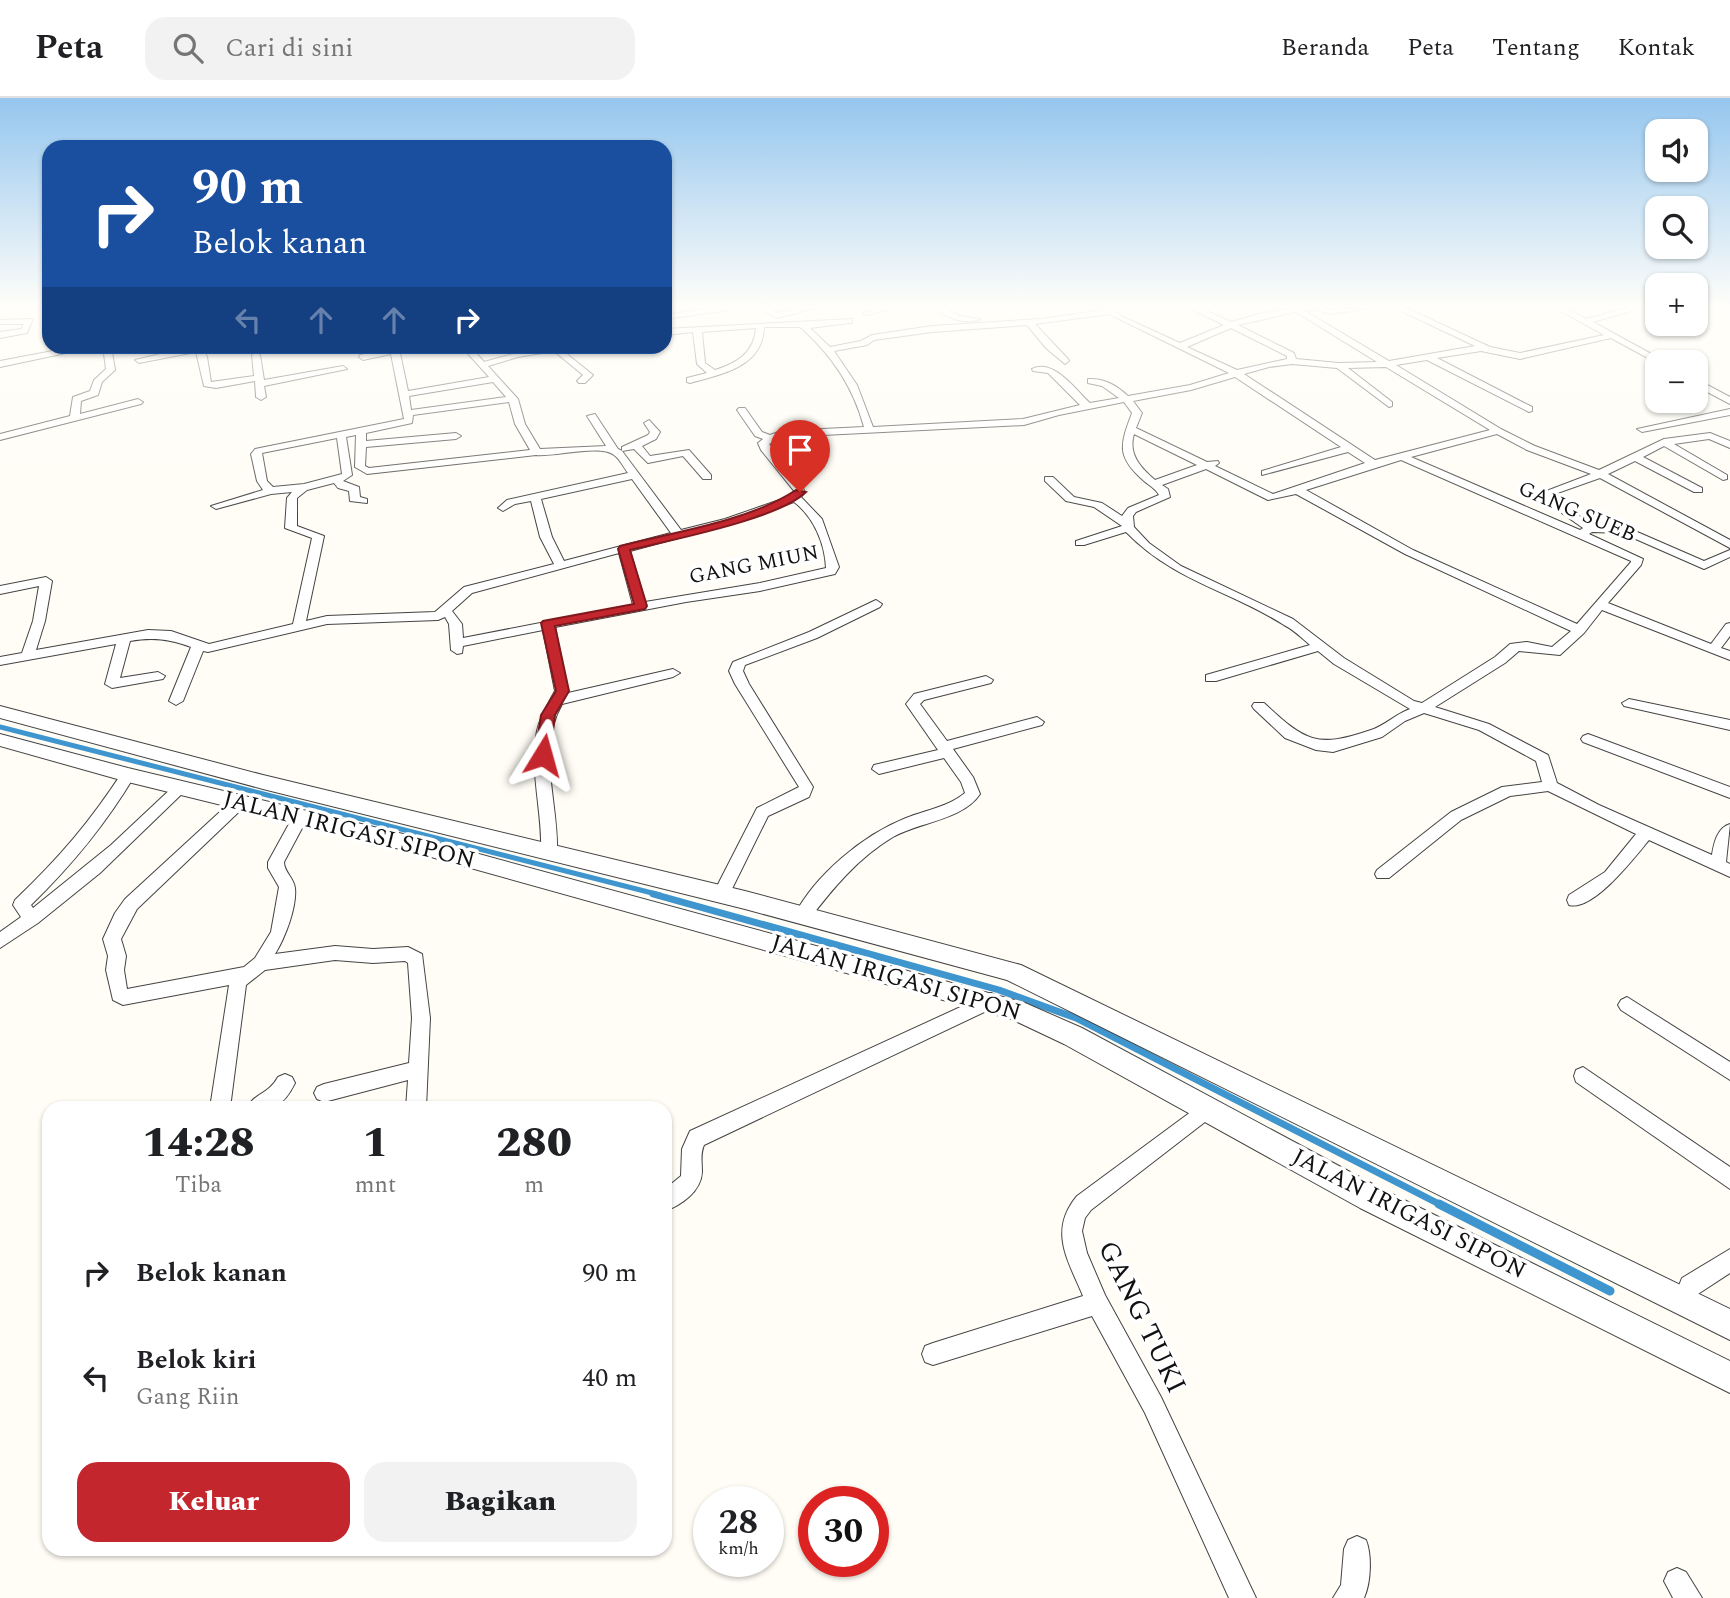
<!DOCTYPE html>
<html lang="id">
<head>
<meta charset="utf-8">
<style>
  :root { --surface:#fff; --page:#f2f2f2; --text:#202124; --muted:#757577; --line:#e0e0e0; --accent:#c4262e }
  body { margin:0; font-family:Spectral,serif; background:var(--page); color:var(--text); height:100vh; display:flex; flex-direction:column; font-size:26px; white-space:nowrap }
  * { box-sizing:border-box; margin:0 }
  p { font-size:23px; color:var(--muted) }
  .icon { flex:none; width:38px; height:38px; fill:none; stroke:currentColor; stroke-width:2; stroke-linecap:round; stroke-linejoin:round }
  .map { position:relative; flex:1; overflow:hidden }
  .sheet { position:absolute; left:42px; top:1003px; width:630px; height:455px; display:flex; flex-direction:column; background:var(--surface); border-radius:21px; box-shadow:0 2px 5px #0004 }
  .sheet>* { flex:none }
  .guide { position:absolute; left:42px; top:42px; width:630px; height:214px; border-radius:21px; box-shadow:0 2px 5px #0004; background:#1a4fa0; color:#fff; overflow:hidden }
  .fabs { position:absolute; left:1645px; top:21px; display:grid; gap:14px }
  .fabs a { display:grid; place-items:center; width:63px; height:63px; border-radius:14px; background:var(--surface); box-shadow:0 2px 5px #0004; font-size:35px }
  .speed { position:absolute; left:693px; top:1388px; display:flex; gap:14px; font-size:35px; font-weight:700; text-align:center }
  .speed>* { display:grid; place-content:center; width:91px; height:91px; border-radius:50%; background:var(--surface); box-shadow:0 2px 5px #0004; line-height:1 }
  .speed small { font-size:18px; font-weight:400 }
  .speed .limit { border:10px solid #d22; background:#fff; color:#111 }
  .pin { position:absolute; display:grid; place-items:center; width:60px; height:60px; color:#fff; margin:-72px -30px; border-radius:50% 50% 50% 0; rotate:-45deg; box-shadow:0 0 7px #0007 }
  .pin .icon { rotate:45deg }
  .me { position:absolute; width:77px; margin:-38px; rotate:8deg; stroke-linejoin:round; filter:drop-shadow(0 0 5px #0008) }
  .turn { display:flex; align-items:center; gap:24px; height:147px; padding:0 35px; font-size:32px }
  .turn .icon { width:91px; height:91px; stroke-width:2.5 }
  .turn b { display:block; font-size:49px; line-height:60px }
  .lanes { display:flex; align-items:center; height:66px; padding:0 35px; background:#0003; justify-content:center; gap:35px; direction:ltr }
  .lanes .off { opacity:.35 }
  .eta { display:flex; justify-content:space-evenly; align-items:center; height:119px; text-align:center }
  .eta b { font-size:42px; font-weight:800; line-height:49px }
  .cta { display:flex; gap:14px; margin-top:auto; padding:14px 35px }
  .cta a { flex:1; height:80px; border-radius:21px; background:var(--accent); color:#fff; font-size:28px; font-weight:800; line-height:80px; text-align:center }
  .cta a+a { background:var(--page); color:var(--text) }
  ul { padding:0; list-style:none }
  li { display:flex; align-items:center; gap:21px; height:105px; padding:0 35px }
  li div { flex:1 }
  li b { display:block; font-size:26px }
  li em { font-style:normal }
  header { display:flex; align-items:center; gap:42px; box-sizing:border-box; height:98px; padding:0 35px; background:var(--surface); border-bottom:2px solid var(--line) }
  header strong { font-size:33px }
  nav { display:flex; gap:38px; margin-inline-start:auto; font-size:24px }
  .search { width:490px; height:63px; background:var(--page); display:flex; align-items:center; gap:18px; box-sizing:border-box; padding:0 24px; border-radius:21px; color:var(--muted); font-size:26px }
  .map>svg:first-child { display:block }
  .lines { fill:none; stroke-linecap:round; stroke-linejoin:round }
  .stream-far2 { stroke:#3f96cf; stroke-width:5 }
  .stream-far1 { stroke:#3f96cf; stroke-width:7 }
  .stream { stroke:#3f96cf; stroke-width:9 }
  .minor-casing { stroke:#444; stroke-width:2 }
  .tertiary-casing { stroke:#444; stroke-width:2 }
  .minor { fill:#fff; fill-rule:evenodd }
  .tertiary { fill:#fff; fill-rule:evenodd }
  .route { fill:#c4262e; stroke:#7f191e; stroke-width:2 }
  .labels { text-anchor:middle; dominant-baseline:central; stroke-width:7; stroke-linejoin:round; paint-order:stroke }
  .far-street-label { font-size:21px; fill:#111; stroke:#fff }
  .street-label { font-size:24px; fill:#111; stroke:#fff }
  .near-street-label { font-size:28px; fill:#111; stroke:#fff }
</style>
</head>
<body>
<header>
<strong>Peta</strong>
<div class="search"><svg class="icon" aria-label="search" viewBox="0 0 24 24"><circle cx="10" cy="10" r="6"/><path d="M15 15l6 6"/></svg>Cari di sini</div>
<nav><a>Beranda</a><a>Peta</a><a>Tentang</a><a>Kontak</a></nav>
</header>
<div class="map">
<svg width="1730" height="1500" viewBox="0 0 1730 1500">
  <rect width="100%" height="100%" fill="#fffdf5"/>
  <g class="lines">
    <path class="stream-far2" d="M 0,629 L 660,797"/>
    <path class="stream-far1" d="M 653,796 L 999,892 L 1076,920 L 1443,1108"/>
    <path class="stream" d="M 1439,1106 L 1610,1193"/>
    <g class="minor-casing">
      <g id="minor">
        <path d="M 0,207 L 13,207 L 0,210 Z"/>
        <path d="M 755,207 L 764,207 L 777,215 L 814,207 L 829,207 L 776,220 Z"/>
        <path d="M 891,207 L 906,207 L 867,217 L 863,215 Z"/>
        <path d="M 929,207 L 939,207 L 960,218 L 980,221 C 964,229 943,217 929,207 Z"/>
        <path d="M 1097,207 L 1106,207 L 1123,219 L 1180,245 L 1224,227 L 1183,207 L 1194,207 L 1231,224 L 1259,216 L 1310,207 L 1333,212 L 1387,207 L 1333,216 L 1313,211 L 1305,213 L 1389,263 L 1475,248 L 1389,207 L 1400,207 L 1490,249 L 1520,255 L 1604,237 L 1550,207 L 1560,207 L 1586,221 L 1637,207 L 1650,207 L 1593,224 L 1666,264 L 1657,265 L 1611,240 L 1520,261 L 1481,253 L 1437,260 L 1532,309 L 1532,313 L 1529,314 L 1427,262 L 1396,267 L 1501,331 L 1535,348 L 1599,372 L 1664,341 L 1710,335 L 1730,343 L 1730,350 L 1709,341 L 1674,346 L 1727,377 L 1727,381 L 1723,382 L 1664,348 L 1643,359 L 1702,390 L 1702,394 L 1694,394 L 1635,363 L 1608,376 L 1730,442 L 1730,450 L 1600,380 L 1549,398 L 1593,427 L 1628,430 L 1704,463 L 1730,452 L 1730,459 L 1704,471 L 1622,435 L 1592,434 L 1589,436 L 1643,461 L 1641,467 L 1608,505 L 1711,546 L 1726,526 L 1730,525 L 1730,538 L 1721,550 L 1730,553 L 1730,562 L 1602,512 L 1584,535 L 1560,557 L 1519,553 L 1505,565 L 1435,609 L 1489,626 L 1548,657 L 1557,685 L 1599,707 L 1712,757 C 1714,745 1717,730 1730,726 L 1726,764 L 1730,766 L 1730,779 L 1649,742 C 1635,759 1593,814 1569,807 L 1567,802 L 1569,797 L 1605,774 L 1636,736 L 1548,693 L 1510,698 L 1461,722 L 1389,780 L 1377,780 L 1375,776 L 1377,772 L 1451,714 L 1502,689 L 1542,684 L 1536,663 L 1479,632 L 1424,615 L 1405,623 L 1382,639 L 1333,654 L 1316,652 L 1285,640 L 1254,611 L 1252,608 L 1254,605 L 1264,605 C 1305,643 1316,651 1371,632 C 1384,628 1396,616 1410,611 L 1334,566 L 1318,553 L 1216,583 L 1206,583 L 1206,577 L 1310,547 C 1302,540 1294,532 1284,527 C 1229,492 1175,484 1126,434 L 1084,447 L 1076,447 L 1076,443 L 1122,428 L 1094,409 L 1066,403 L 1045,383 L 1045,379 L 1053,379 L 1074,399 L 1102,405 L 1122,418 L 1128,410 L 1159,397 C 1156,391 1150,388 1144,383 C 1116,359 1120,347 1132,315 L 1124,304 L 1059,317 L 1024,327 L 783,339 L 769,346 L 801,387 L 805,394 L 801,399 L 822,421 L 839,469 L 835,476 L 760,493 L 686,504 L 555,529 L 568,595 L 673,571 L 680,575 L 673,579 L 562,606 C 536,651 559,706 557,755 L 549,761 L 541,755 C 543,715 529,673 537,633 C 540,618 548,606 555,593 L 543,532 L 463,548 L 462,555 L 457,556 L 451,552 L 449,526 L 445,519 L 438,522 L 327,526 L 208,554 L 203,553 L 183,603 L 176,607 L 169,603 L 191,549 C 169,541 153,539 130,543 L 120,580 L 158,574 L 165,578 L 163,581 L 112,590 L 105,586 L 116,546 L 0,567 L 0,559 L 22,555 L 33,523 L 39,488 L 0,496 L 0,488 L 46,479 L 52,483 L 45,523 L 36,552 L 148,532 L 171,533 L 209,546 L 293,526 L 312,440 L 285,430 L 287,400 L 292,394 L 271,396 L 216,411 L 211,408 L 263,392 L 257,383 L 251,356 L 255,351 L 404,321 L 391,256 L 363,262 L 359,259 L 360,257 L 404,248 L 424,248 L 400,255 L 408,293 L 489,279 L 461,248 L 470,248 L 484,264 C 514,255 543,248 574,248 L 562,252 L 593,277 L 585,285 L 579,285 L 577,283 L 583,277 L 554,253 L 518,259 L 488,268 L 518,301 L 525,326 L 540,351 L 606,348 L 587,318 L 595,316 L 618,351 L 622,353 L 681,432 L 725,421 L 791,398 L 795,394 L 761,352 L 758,345 L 763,341 L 755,338 L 737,312 L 739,310 L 745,310 L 762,334 L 770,337 L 781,333 L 864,329 C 853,288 831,256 800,229 L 764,229 C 763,269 722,276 690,285 L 687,284 L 687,280 L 707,275 L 697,266 L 693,234 L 665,237 L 665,231 L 852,221 L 852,225 L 849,225 L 810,230 L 830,249 L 861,243 L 872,237 L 932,228 L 1041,221 L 1103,212 ZM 1296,214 L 1377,264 L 1339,265 L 1296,261 L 1294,255 L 1238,227 ZM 1109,216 L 1229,275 L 1190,287 L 1128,298 C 1116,287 1104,280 1088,281 L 1088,285 L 1102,288 L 1119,300 L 1090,305 C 1075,291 1053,260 1032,271 L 1033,273 L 1048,275 L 1080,307 L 1023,321 L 873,329 L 857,287 L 834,253 L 867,247 L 874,242 L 932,234 L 1027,227 L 1046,250 L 1065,266 L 1069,263 L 1068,261 L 1035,226 ZM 756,230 C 754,255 737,265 715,272 L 705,265 L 702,234 ZM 1231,230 L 1287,258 L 1287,261 L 1237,272 L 1187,249 ZM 1292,266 L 1337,270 L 1389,309 L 1392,308 L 1392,304 L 1348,270 L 1386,269 L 1490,332 L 1375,362 L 1244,276 L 1269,269 ZM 1235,279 L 1341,349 L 1262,373 L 1262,377 L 1348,354 L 1365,365 L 1273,396 L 1215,368 L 1219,365 L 1218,363 L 1207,364 L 1136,330 L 1142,315 L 1133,303 L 1191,292 ZM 493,284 L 506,299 L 411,312 L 409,298 ZM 509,304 L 515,326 L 530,352 L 369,370 L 365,368 L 366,349 L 456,341 L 461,338 L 456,335 L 366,343 L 366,335 L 412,325 L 413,317 ZM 1134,336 L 1197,367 L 1155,382 C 1140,369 1128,356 1134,336 ZM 1497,336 L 1527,352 L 1591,376 L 1536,397 L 1583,430 L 1580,432 L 1411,359 ZM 356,337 L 355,369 L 367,376 L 536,357 C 555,359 600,346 614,357 C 620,361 624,370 628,375 L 507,402 L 498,410 L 503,413 L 515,406 L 531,403 L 540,439 L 554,466 L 464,489 L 435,514 L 327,518 L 306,523 L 324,438 L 297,428 L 297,400 L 307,392 L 334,385 L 338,390 L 349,393 L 350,403 L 367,405 L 367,401 L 360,399 L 359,389 L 343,383 L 352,377 L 346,339 ZM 337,340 L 342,376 L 304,386 L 273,389 L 267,383 L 262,355 ZM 1401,362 L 1631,463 L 1631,464 L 1577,526 L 1413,452 L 1306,392 ZM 1206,371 L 1268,402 L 1296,396 L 1405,456 L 1571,533 L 1552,549 L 1527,544 L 1510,546 L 1495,559 L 1422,605 L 1414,603 L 1344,560 L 1293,521 L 1181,468 L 1149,445 L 1134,429 L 1133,418 L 1136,414 L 1170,399 L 1168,391 L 1162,387 ZM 632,381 L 671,435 L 564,463 L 552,439 L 541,401 ZM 794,404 C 814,419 825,446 826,470 L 760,485 L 645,504 L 630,453 L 733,425 ZM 619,455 L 633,507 L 463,540 L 462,526 L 452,513 L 472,495 Z"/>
        <path d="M 726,208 L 729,212 L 665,221 L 665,217 Z"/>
        <path d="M 33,221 L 27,235 L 0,240 L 0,234 L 21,231 L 24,226 L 0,226 L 0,222 Z"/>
        <path d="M 79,248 L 99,248 L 0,269 L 0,263 Z"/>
        <path d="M 103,248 L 111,248 L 115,272 L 102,284 L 98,297 L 81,303 L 80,316 L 138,301 L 143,304 L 141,306 L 0,342 L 0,336 L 70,318 L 73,299 L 90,293 L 94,282 L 106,271 Z"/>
        <path d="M 194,248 L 203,248 L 207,259 L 211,284 L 254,278 L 252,257 L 256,254 L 260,257 L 264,282 L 343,268 L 347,271 L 264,288 L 266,299 L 261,302 L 256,299 L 255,283 L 216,290 L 204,288 L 196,254 L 139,265 L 135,262 Z"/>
        <path d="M 1696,281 L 1730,299 L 1730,306 L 1696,288 Z"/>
        <path d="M 1730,311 L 1730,317 L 1642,334 L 1637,331 Z"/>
        <path d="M 649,322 L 660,334 L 656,341 L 642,348 L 650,358 L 689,352 L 711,377 L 711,381 L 703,381 L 683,358 L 648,365 L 634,351 L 622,353 L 622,349 L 648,337 L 650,334 L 644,325 Z"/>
        <path d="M 876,502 L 882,506 L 880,509 L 817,540 L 745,567 L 743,573 L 749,586 L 813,689 L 809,699 L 768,718 L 726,803 L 714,803 L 712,798 L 757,710 L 799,689 L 735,586 L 729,573 L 733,564 L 809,534 Z"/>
        <path d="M 986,578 L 993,582 L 991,585 L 924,602 L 920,606 L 947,643 L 1037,619 L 1044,624 L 1042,627 L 953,651 L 973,679 L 980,696 C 963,722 919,724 893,739 C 858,760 833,790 808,823 L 796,823 L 794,818 C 815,777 863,737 906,720 C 926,712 948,709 965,695 L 961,684 L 944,660 L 879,676 L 872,671 L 874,667 L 938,652 L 906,606 L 914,596 Z"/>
        <path d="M 1629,601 L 1730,622 L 1730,632 L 1624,608 L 1622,605 Z"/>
        <path d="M 1588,636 L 1730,689 L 1730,700 L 1583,644 L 1581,641 L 1583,638 Z"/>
        <path d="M 128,672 L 135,677 C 106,726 72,767 31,807 L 33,810 L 111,747 L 176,686 L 186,686 L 188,690 L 100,775 L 38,825 L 0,850 L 0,834 L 21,819 L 13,807 L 15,802 C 59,760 90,724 123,673 Z"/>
        <path d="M 240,699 L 248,704 L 245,708 L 137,811 L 121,841 L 126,858 L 124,872 L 127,891 L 244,869 L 255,860 L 271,834 L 279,789 L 268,770 L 268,764 L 295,715 L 305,715 L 308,719 L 284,764 C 284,774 294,780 295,790 C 297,809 285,840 275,856 L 335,848 L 373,851 L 408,849 L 422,856 L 430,920 L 426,1010 L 406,1010 L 408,982 L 324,1004 L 317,1001 L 314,995 L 317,989 L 324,986 L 409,965 L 412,920 L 408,865 L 405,863 L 373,865 L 335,862 L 265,872 L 246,887 L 230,1010 L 210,1010 L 229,887 L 123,907 L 113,902 L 106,872 L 108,858 L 103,841 L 115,815 L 125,801 L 235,700 Z"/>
        <path d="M 991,895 L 997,898 L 1000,903 L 997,908 L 704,1047 C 700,1056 702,1064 702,1074 C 701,1094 681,1107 665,1113 L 665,1091 L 681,1078 L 682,1051 L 690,1033 Z"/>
        <path d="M 1627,899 L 1730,964 L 1730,982 L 1621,912 L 1618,907 L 1621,902 Z"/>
        <path d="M 1583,969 L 1730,1069 L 1730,1091 L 1576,984 L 1574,978 L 1576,972 Z"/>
        <path d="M 285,976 L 292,979 L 295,985 C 282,1011 274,1010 247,1010 C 253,996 269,996 278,979 Z"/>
        <path d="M 1207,1002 L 1214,1005 L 1217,1011 L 1214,1017 L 1091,1112 L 1085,1120 L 1082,1133 L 1087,1155 L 1105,1197 L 1161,1299 L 1256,1500 L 1229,1500 L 1145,1315 L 1092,1218 L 933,1267 L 925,1264 L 922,1256 L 925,1248 L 933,1245 L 1083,1198 C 1068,1162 1048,1133 1077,1098 Z"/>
        <path d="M 1730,1151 L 1730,1175 L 1698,1196 L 1691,1213 L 1683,1216 L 1675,1213 L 1672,1205 L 1682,1180 Z"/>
        <path d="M 1357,1438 L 1366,1442 C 1372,1457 1371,1485 1364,1500 L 1333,1500 L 1341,1487 L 1344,1451 L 1348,1442 Z"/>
        <path d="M 1677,1470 L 1686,1474 L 1702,1500 L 1673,1500 L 1664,1483 L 1668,1474 Z"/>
      </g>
    </g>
    <g class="tertiary-casing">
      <g id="tertiary">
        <path d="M 0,608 L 263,677 L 745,793 L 1021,867 L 1730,1211 L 1730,1242 L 1007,882 L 745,811 L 263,691 L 0,620 Z"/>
        <path d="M 0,636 L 128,670 L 424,741 L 1025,905 L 1082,930 L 1380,1090 L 1730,1263 L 1730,1295 L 1360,1110 L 1064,946 L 1011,921 L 424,757 L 128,684 L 0,648 Z"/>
      </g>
    </g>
    <use href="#minor" class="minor"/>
    <use href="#tertiary" class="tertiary"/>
  </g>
  <linearGradient id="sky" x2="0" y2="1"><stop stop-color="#95c6ee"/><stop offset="0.5" stop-color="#fffefa"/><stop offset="1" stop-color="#fffefa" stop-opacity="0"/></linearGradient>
  <rect width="1730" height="417" fill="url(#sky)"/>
  <path class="route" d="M 796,392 L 806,394 C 779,421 670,442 630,452 L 647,508 L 645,511 L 555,528 L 569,593 L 555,617 L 550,657 L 548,661 L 538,661 L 535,657 L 541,617 L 556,593 L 541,525 L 543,523 L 634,506 L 618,451 L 620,448 C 675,434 749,423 796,392 Z"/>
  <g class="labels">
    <g class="far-street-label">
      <text transform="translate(1577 414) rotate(23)">GANG SUEB</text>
      <text transform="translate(754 467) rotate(-11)">GANG MIUN</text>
    </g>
    <g class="street-label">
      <text transform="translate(349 732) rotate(14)">JALAN IRIGASI SIPON</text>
      <text transform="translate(896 880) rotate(16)">JALAN IRIGASI SIPON</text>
      <text transform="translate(1409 1116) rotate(27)">JALAN IRIGASI SIPON</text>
    </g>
    <g class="near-street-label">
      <text transform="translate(1142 1219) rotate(64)">GANG TUKI</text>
    </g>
  </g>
</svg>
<div class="fabs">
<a><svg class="icon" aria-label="sound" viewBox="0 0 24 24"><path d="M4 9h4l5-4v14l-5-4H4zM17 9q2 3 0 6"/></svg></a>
<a><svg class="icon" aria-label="search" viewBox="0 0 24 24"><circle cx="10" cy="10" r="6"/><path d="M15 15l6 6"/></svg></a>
<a>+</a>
<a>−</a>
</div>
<div class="speed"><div>28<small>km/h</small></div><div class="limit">30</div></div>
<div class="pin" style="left:800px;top:394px;background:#d93025"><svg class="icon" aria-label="arrive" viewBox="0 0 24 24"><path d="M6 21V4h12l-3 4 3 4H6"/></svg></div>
<svg class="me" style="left:543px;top:657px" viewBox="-20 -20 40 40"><path d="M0-17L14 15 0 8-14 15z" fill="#c4262e" stroke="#fff" stroke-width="4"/></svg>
<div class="guide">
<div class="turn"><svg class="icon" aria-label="right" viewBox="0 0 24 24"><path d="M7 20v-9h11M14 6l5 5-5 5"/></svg><div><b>90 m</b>Belok kanan</div></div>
<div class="lanes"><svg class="icon off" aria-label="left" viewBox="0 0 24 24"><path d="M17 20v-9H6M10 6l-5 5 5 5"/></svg><svg class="icon off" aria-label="ahead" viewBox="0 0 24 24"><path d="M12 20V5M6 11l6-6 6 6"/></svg><svg class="icon off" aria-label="ahead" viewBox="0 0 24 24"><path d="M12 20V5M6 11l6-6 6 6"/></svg><svg class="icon" aria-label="right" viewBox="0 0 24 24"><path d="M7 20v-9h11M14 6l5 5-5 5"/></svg></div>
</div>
<section class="sheet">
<div class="eta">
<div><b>14:28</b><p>Tiba</p></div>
<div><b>1</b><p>mnt</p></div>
<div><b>280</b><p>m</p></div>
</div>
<ul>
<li><svg class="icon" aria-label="right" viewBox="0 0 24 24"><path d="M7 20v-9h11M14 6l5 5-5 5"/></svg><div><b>Belok kanan</b></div><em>90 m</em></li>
<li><svg class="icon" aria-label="left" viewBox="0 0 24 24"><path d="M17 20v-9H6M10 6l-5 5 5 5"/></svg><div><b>Belok kiri</b><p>Gang Riin</p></div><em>40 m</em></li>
</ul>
<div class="cta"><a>Keluar</a><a>Bagikan</a></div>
</section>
</div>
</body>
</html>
